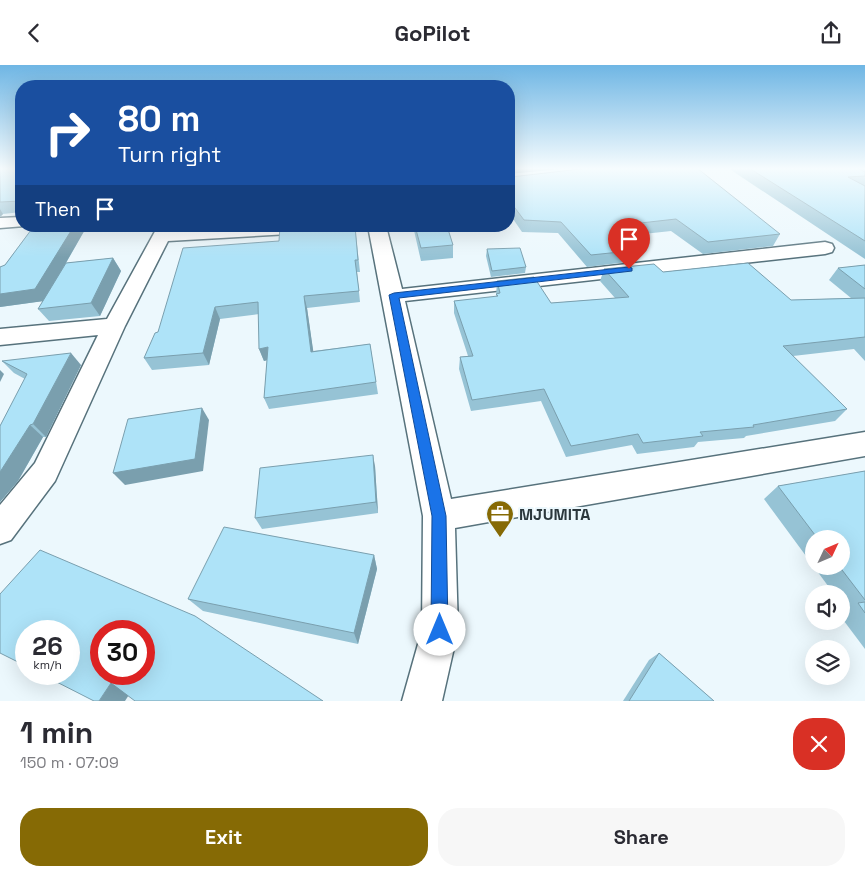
<!DOCTYPE html>
<html lang="en">
<head>
<meta charset="utf-8">
<style>
  :root { --surface:#fff; --page:#f7f7f7; --text:#2b2b33; --muted:#7c7c81; --accent:#866a05 }
  body { margin:0; font-family:"Space Grotesk",sans-serif; background:var(--page); color:var(--text); height:100vh; display:flex; flex-direction:column; font-size:19px; white-space:nowrap }
  * { box-sizing:border-box; margin:0 }
  p { font-size:16px; color:var(--muted) }
  .icon { flex:none; width:28px; height:28px; fill:none; stroke:currentColor; stroke-width:2; stroke-linecap:round; stroke-linejoin:round }
  .map { position:relative; height:636px; overflow:hidden }
  .sheet { display:flex; flex-direction:column; background:var(--surface); flex:1 }
  .sheet>* { flex:none }
  .banner { position:absolute; left:15px; top:15px; width:500px; height:152px; border-radius:20px; box-shadow:0 5px 20px #0002; background:#1a4fa0; color:#fff; overflow:hidden }
  .needle { width:32px; rotate:46deg }
  .buttons { position:absolute; left:805px; top:465px; display:grid; gap:10px }
  .buttons a { display:grid; place-items:center; width:45px; height:45px; border-radius:50%; background:var(--surface); box-shadow:0 5px 20px #0002; font-size:25px }
  .speed { position:absolute; left:15px; top:555px; display:flex; gap:10px; font-size:25px; font-weight:700; text-align:center }
  .speed>* { display:grid; place-content:center; width:65px; height:65px; border-radius:50%; background:var(--surface); box-shadow:0 5px 20px #0002; line-height:1 }
  .speed small { font-size:12px; font-weight:400 }
  .speed .limit { border:8px solid #d22; background:#fff; color:#111 }
  .pin { position:absolute; display:grid; place-items:center; width:42px; height:42px; color:#fff; margin:-51px -21px; border-radius:50% 50% 50% 0; rotate:-45deg; box-shadow:0 0 5px #0007 }
  .pin .icon { rotate:45deg }
  .me { position:absolute; width:55px; margin:-28px; rotate:0deg; stroke-linejoin:round; filter:drop-shadow(0 0 4px #0008) }
  .turn { display:flex; align-items:center; gap:18px; height:105px; padding:0 20px; font-size:22px }
  .turn .icon { width:65px; height:65px; stroke-width:2.5 }
  .turn b { display:block; font-size:35px; line-height:42px }
  .then { display:flex; align-items:center; height:48px; padding:0 20px; background:#0003; gap:10px; font-size:19px }
  .round { display:grid; place-items:center; flex:none; width:52px; height:52px; border-radius:20px; background:var(--page) }
  .headline { display:flex; align-items:center; justify-content:space-between; height:85px; padding:0 20px }
  h1 { font-size:30px; font-weight:700; line-height:38px }
  .button { display:flex; gap:10px; margin-top:auto; padding:10px 20px }
  .button a { flex:1; height:58px; border-radius:20px; background:var(--accent); color:#fff; font-size:20px; font-weight:700; line-height:58px; text-align:center }
  .button a+a { background:var(--page); color:var(--text) }
  header { display:flex; justify-content:space-between; align-items:center; height:65px; padding:0 20px; background:var(--surface); font-size:22px; font-weight:700 }
  .map>svg:first-child { display:block }
  .lines { fill:none; stroke-linecap:round; stroke-linejoin:round }
  .minor-casing { stroke:#57727c; stroke-width:3 }
  .minor { fill:#fff; fill-rule:evenodd }
  .wall { fill:#96c3d5; fill-rule:evenodd }
  .shaded-wall { fill:#7a9fae }
  .building { fill:#aee3f8; stroke:#7a9fae; fill-rule:evenodd }
  .route { fill:#1a73e8; stroke:#114b97 }
  .labels { text-anchor:middle; dominant-baseline:central; stroke-width:4; stroke-linejoin:round; paint-order:stroke }
  .near-poi-label { font-size:16px; font-weight:bold; fill:#2c383d; stroke:#ecf8fd; text-anchor:start }
</style>
</head>
<body>
<header><svg class="icon" aria-label="back" viewBox="0 0 24 24"><path d="M15 5l-7 7 7 7"/></svg>GoPilot<svg class="icon" aria-label="share" viewBox="0 0 24 24"><path d="M12 15V3M7 8l5-5 5 5M5 13v7h14v-7"/></svg></header>
<div class="map">
<svg width="865" height="636" viewBox="0 0 865 636">
  <rect width="100%" height="100%" fill="#ecf8fd"/>
  <g class="lines">
    <g class="minor-casing">
      <g id="minor">
        <path d="M 21,152 L 21,161 L 25,161 L 0,163 L 0,153 Z"/>
        <path d="M 158,161 L 176,161 L 174,165 L 242,161 L 352,161 L 349,165 L 343,166 L 168,176 L 125,261 L 55,416 L 11,475 L 0,479 L 0,440 L 35,398 L 98,270 L 0,280 L 0,264 L 107,254 Z"/>
        <path d="M 368,161 L 386,161 L 402,224 L 825,177 L 832,179 L 834,183 L 832,187 L 825,189 L 405,236 L 451,434 L 865,367 L 865,391 L 455,463 L 458,565 L 442,636 L 402,636 L 422,565 L 423,451 Z"/>
      </g>
    </g>
    <use href="#minor" class="minor"/>
  </g>
  <g class="wall">
    <path d="M 0,103 L 21,103 L 21,147 L 3,149 L 0,152 Z"/>
    <path d="M 728,103 L 857,103 L 864,106 L 858,103 L 865,103 L 865,194 Z"/>
    <path d="M 509,111 L 511,112 L 780,169 L 773,181 L 703,189 L 671,166 L 625,171 L 639,185 L 635,196 L 587,202 L 558,168 L 522,167 L 509,148 Z"/>
    <path d="M 34,161 L 87,161 L 66,198 L 113,193 L 121,206 L 100,251 L 49,256 L 38,244 L 43,236 L 0,242 L 0,202 L 5,200 Z"/>
    <path d="M 355,161 L 360,207 L 357,207 L 360,237 L 307,243 L 313,286 L 370,279 L 378,329 L 269,344 L 264,333 L 267,295 L 264,296 L 259,284 L 259,249 L 220,254 L 209,300 L 152,305 L 144,293 L 158,267 L 279,176 Z"/>
    <path d="M 413,161 L 447,161 L 453,180 L 453,193 L 421,196 Z"/>
    <path d="M 487,184 L 526,202 L 525,208 L 491,212 L 486,191 Z"/>
    <path d="M 865,200 L 865,296 L 854,284 L 793,291 L 847,344 L 835,356 L 746,371 L 744,373 L 698,377 L 694,382 L 637,389 L 632,380 L 566,392 L 541,336 L 471,346 L 459,304 L 460,292 L 468,291 L 454,248 L 454,236 L 496,232 L 497,216 L 551,238 L 615,233 L 600,216 L 604,204 L 663,207 L 791,235 L 851,233 L 829,215 L 838,203 Z"/>
    <path d="M 2,296 L 81,300 L 46,372 L 43,372 L 18,416 L 0,437 L 0,361 L 25,314 L 14,308 Z"/>
    <path d="M 375,401 L 378,448 L 262,464 L 255,453 Z"/>
    <path d="M 865,406 L 865,584 L 841,552 L 841,546 L 845,544 L 841,539 L 841,529 L 834,529 L 764,434 L 778,421 ZM 814,474 L 841,474 L 841,501 L 814,501 Z"/>
    <path d="M 374,490 L 377,504 L 358,579 L 203,546 L 188,534 Z"/>
    <path d="M 659,588 L 714,636 L 623,636 L 649,595 Z"/>
  </g>
  <g class="shaded-wall">
    <path d="M 509,103 L 571,103 L 509,109 Z"/>
    <path d="M 0,144 L 3,149 L 0,152 Z"/>
    <path d="M 74,161 L 87,161 L 44,236 L 0,242 L 0,229 Z"/>
    <path d="M 113,193 L 121,206 L 100,251 L 91,238 Z"/>
    <path d="M 304,231 L 307,243 L 315,298 L 311,287 Z"/>
    <path d="M 215,242 L 220,254 L 209,300 L 203,288 Z"/>
    <path d="M 268,282 L 272,294 L 264,296 L 259,284 Z"/>
    <path d="M 71,288 L 81,300 L 46,372 L 33,359 Z"/>
    <path d="M 0,305 L 4,309 L 0,317 Z"/>
    <path d="M 202,343 L 209,355 L 203,406 L 125,420 L 113,408 Z"/>
    <path d="M 30,360 L 43,372 L 18,416 L 0,437 L 0,407 Z"/>
    <path d="M 373,390 L 375,401 L 378,448 L 376,437 Z"/>
    <path d="M 374,490 L 377,504 L 358,579 L 354,568 Z"/>
    <path d="M 111,618 L 132,625 L 125,636 L 99,636 Z"/>
  </g>
  <g class="building">
    <path d="M 0,103 L 21,103 L 21,136 L 0,137 Z"/>
    <path d="M 589,103 L 697,103 L 780,169 L 708,177 L 676,154 L 614,161 L 639,185 L 591,190 L 561,157 L 524,155 L 509,135 L 509,111 L 511,112 Z"/>
    <path d="M 749,103 L 857,103 L 865,107 L 865,111 L 848,112 L 865,121 L 865,176 Z"/>
    <path d="M 34,161 L 74,161 L 35,224 L 0,229 L 0,202 L 5,200 Z"/>
    <path d="M 280,161 L 355,161 L 358,195 L 355,195 L 359,226 L 304,231 L 311,287 L 370,279 L 376,317 L 264,333 L 268,282 L 259,284 L 258,237 L 215,242 L 203,288 L 144,293 L 155,268 L 158,267 L 183,183 L 279,176 Z"/>
    <path d="M 415,161 L 447,161 L 453,180 L 421,183 Z"/>
    <path d="M 520,183 L 526,202 L 492,206 L 487,184 Z"/>
    <path d="M 113,193 L 91,238 L 38,244 L 66,198 Z"/>
    <path d="M 748,198 L 791,235 L 865,233 L 865,272 L 783,281 L 847,344 L 753,360 L 754,362 L 700,367 L 703,371 L 643,378 L 638,369 L 571,381 L 544,324 L 472,335 L 460,292 L 473,291 L 454,236 L 498,231 L 496,229 L 500,228 L 497,216 L 534,212 L 551,238 L 629,232 L 604,204 L 654,199 L 663,207 Z"/>
    <path d="M 865,200 L 865,224 L 838,203 Z"/>
    <path d="M 71,288 L 33,359 L 30,360 L 0,407 L 0,361 L 27,309 L 2,296 Z"/>
    <path d="M 202,343 L 195,394 L 113,408 L 128,354 Z"/>
    <path d="M 373,390 L 376,437 L 255,453 L 260,403 Z"/>
    <path d="M 865,406 L 865,535 L 839,501 L 841,501 L 841,474 L 818,474 L 778,421 Z"/>
    <path d="M 224,462 L 374,490 L 354,568 L 188,534 Z"/>
    <path d="M 40,485 L 195,551 L 323,636 L 135,636 L 111,618 L 99,636 L 94,636 L 41,609 L 69,609 L 69,566 L 26,566 L 26,601 L 0,588 L 0,529 ZM 101,566 L 144,566 L 144,609 L 101,609 Z"/>
    <path d="M 865,537 L 865,548 L 858,538 Z"/>
    <path d="M 659,588 L 714,636 L 629,636 Z"/>
  </g>
  <linearGradient id="sky" x2="0" y2="1"><stop stop-color="#6fb6e4"/><stop offset="0.54" stop-color="#f6fcfe"/><stop offset="1" stop-color="#f6fcfe" stop-opacity="0"/></linearGradient>
  <rect width="865" height="192" fill="url(#sky)"/>
  <path class="route" d="M 629,202 L 632,203 L 632,206 L 399,233 L 446,451 L 448,565 L 446,571 L 440,574 L 434,571 L 431,565 L 432,451 L 389,230 L 394,228 Z"/>
  <defs>
    <g id="office-pin" transform="scale(1.4375)"><path d="M0 17L-7.5 6A9.5 9.5 0 1 1 7.5 6Z" fill="#866a05" stroke="#ecf8fd"/><path d="M-6-3h4V-5.5h4V-3h4V5H-6ZM-1-4.5V-3h2v-1.5ZM-6 0V1H6V0Z" fill="#fff"/></g>
  </defs>
  <g fill-rule="evenodd">
    <use href="#office-pin" x="500" y="449"/>
  </g>
  <g class="labels">
    <g class="near-poi-label">
      <text x="519" y="449">MJUMITA</text>
    </g>
  </g>
</svg>
<div class="buttons">
<a><svg class="needle" viewBox="-14 -14 28 28"><path d="M0-13l5 13h-10z" fill="#e53935"/><path d="M0 13l5-13h-10z" fill="#7c7c81"/></svg></a>
<a><svg class="icon" aria-label="sound" viewBox="0 0 24 24"><path d="M4 9h4l5-4v14l-5-4H4zM17 9q2 3 0 6"/></svg></a>
<a><svg class="icon" aria-label="layers" viewBox="0 0 24 24"><path d="M12 4l9 5-9 5-9-5zM3 14l9 5 9-5"/></svg></a>
</div>
<div class="speed"><div>26<small>km/h</small></div><div class="limit">30</div></div>
<div class="pin" style="left:629px;top:204px;background:#d93025"><svg class="icon" aria-label="arrive" viewBox="0 0 24 24"><path d="M6 21V4h12l-3 4 3 4H6"/></svg></div>
<svg class="me" style="left:440px;top:565px" viewBox="-20 -20 40 40"><circle r="19" fill="#fff"/><path d="M0-13L10 11 0 6-10 11z" fill="#1a73e8"/></svg>
<div class="banner">
<div class="turn"><svg class="icon" aria-label="right" viewBox="0 0 24 24"><path d="M7 20v-9h11M14 6l5 5-5 5"/></svg><div><b>80 m</b>Turn right</div></div>
<div class="then">Then<svg class="icon" aria-label="arrive" viewBox="0 0 24 24"><path d="M6 21V4h12l-3 4 3 4H6"/></svg></div>
</div>
</div>
<section class="sheet">
<div class="headline"><div><h1>1 min</h1><p>150 m · 07:09</p></div><a class="round" style="background:#d93025;color:#fff"><svg class="icon" aria-label="close" viewBox="0 0 24 24"><path d="M6 6l12 12M18 6L6 18"/></svg></a></div>
<div class="button"><a>Exit</a><a>Share</a></div>
</section>
</body>
</html>
